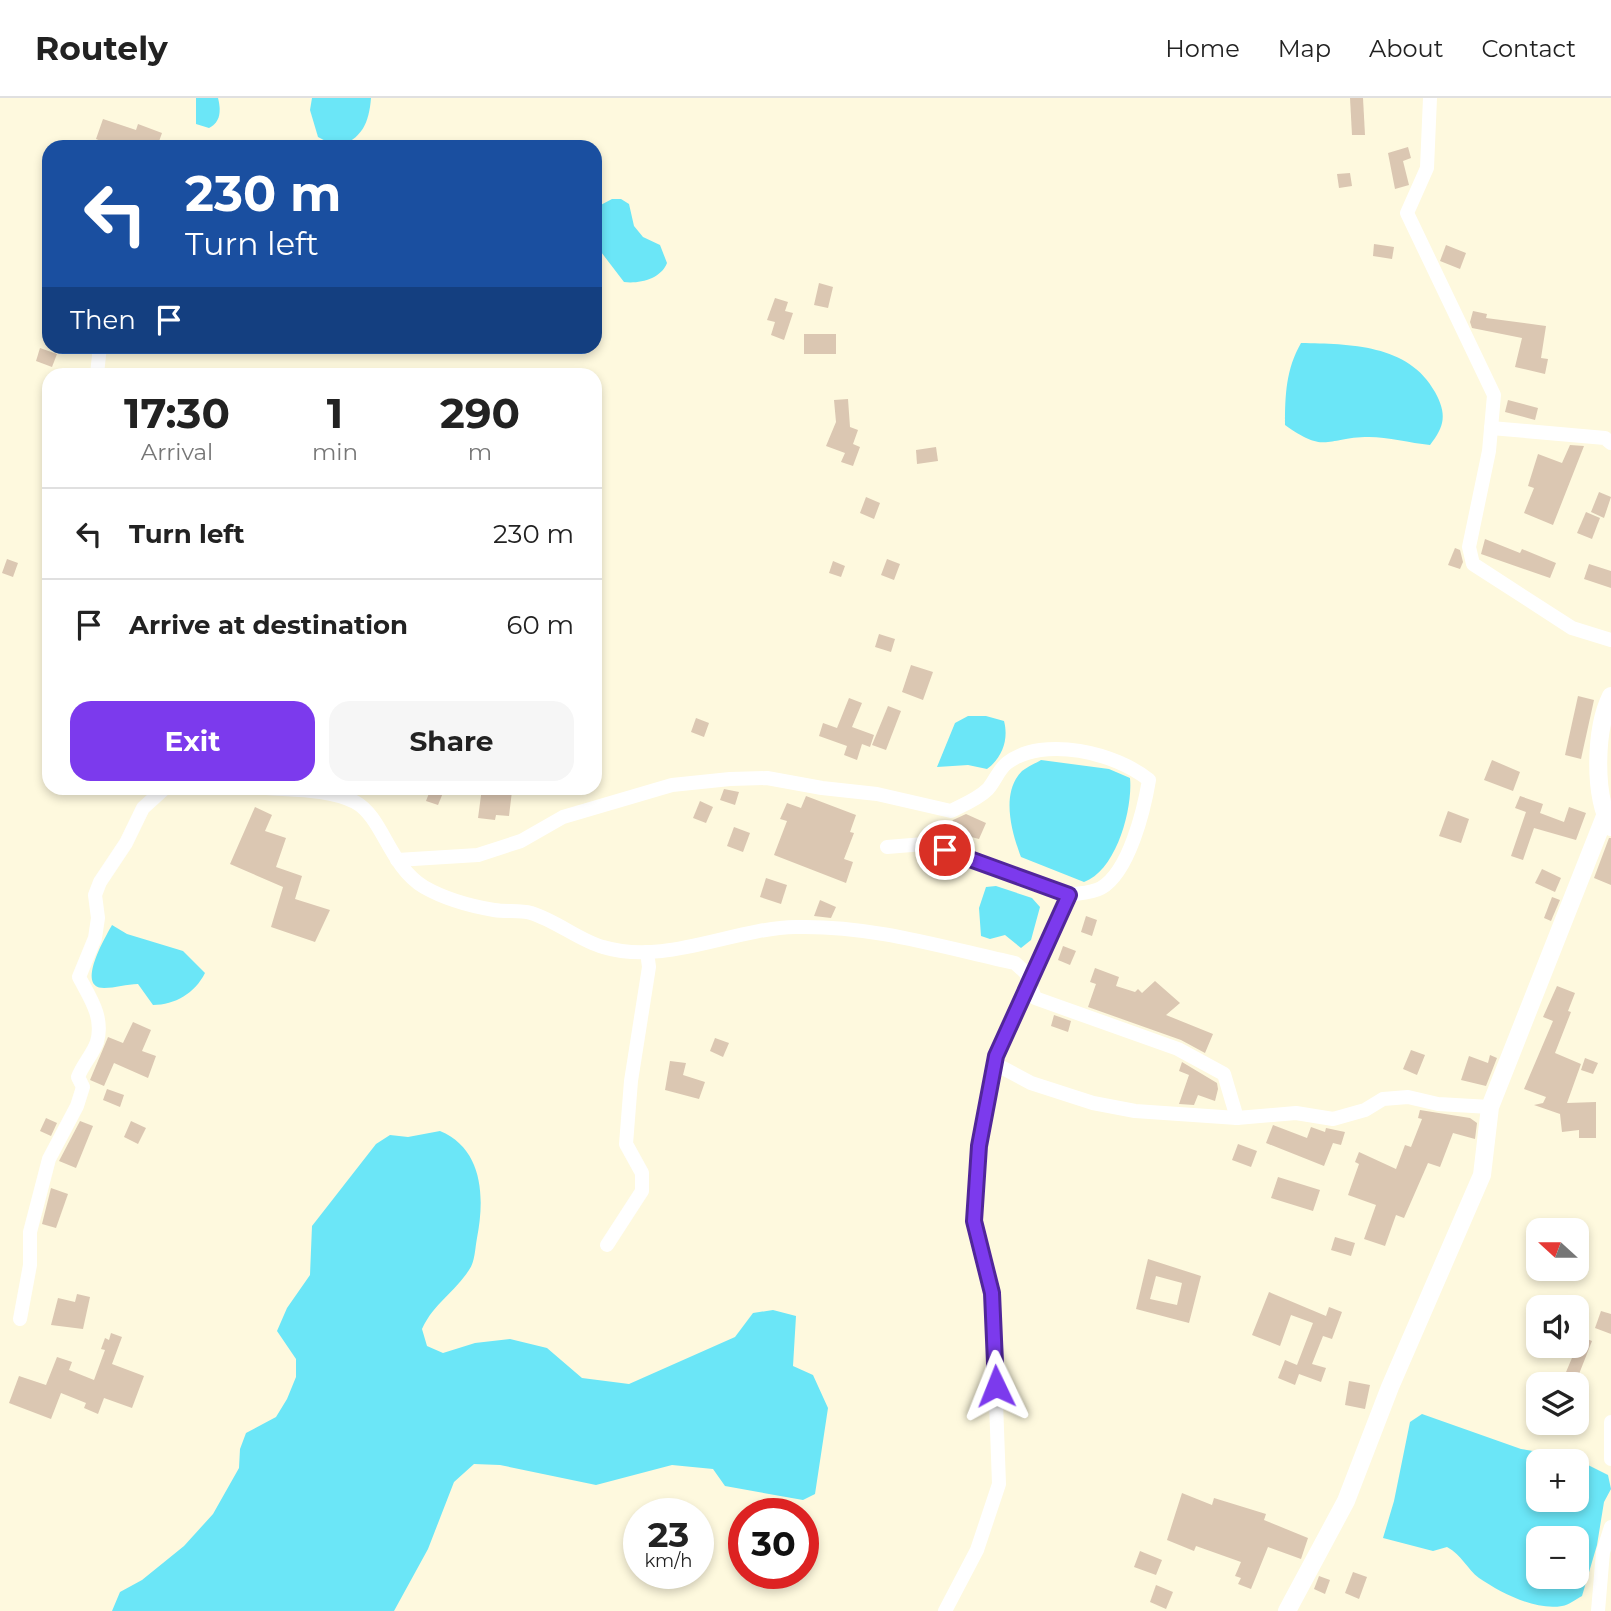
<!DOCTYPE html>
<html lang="en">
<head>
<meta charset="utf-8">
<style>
  :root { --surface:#fff; --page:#f6f6f6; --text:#222; --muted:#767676; --line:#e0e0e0; --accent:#7c3aed }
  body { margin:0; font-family:Montserrat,sans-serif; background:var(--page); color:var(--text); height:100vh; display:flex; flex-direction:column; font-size:26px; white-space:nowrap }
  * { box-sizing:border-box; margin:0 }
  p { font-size:23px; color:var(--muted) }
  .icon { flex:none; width:38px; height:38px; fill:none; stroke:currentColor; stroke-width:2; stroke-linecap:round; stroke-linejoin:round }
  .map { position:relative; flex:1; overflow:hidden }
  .panel { position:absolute; left:42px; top:270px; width:560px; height:427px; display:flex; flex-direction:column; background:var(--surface); border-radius:21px; box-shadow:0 4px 10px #0003 }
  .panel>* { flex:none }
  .guide { position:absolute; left:42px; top:42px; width:560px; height:214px; border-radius:21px; box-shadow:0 4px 10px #0003; background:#1a4fa0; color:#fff; overflow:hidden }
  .needle { width:46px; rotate:291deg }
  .buttons { position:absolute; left:1526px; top:1120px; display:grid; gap:14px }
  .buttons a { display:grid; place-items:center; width:63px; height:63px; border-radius:14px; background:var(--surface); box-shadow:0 4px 10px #0003; font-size:35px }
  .speed { position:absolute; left:623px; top:1400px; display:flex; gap:14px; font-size:35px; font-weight:700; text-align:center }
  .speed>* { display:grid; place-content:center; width:91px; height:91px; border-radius:50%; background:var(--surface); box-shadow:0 4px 10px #0003; line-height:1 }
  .speed small { font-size:18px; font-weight:400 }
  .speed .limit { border:10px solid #d22; background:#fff; color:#111 }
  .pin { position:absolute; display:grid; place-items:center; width:60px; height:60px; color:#fff; margin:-30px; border:4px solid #fff; border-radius:50%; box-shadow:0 2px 7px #0007 }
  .me { position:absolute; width:77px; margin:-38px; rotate:358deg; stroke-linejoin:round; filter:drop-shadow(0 0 5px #0008) }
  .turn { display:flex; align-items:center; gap:24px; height:147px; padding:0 28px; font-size:32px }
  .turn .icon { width:91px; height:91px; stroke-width:2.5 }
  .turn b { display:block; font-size:49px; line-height:60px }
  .then { display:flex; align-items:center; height:66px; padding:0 28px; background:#0003; gap:14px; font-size:26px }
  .eta { display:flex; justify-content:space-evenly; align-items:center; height:119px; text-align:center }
  .eta b { font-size:42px; font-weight:700; line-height:49px }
  .action { display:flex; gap:14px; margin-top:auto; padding:14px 28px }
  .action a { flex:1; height:80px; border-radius:21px; background:var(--accent); color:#fff; font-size:28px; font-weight:700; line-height:80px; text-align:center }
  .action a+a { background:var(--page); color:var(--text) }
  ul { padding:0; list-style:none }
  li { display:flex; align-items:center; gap:21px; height:91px; padding:0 28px; border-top:2px solid var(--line) }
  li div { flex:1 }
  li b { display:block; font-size:26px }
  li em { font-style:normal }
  header { display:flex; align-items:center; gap:42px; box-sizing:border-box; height:98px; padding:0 35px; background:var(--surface); border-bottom:2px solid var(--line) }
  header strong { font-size:33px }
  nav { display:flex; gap:38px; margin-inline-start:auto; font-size:24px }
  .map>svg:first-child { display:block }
  .water { fill:#6be6f7; fill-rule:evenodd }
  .building { fill:#dbc7b2; fill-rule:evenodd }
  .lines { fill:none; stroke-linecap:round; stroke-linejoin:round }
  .minor { stroke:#fff; stroke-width:14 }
  .tertiary { stroke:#fff; stroke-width:18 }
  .route-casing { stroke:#51269a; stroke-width:18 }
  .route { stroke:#7c3aed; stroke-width:12 }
</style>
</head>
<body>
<header>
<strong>Routely</strong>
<nav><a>Home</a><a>Map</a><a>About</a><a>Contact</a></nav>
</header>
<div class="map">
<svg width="1611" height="1513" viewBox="0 0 1611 1513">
  <rect width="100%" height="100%" fill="#fef9de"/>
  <g class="water">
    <path d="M 196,0 L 218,0 C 221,12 221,24 209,30 L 196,26 Z"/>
    <path d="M 312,0 L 371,0 C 369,25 362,41 337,49 L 318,39 L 310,12 Z"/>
    <path d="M 612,101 L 621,101 L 629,106 L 634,128 L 643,139 L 660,147 L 667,165 C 661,181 639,186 624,184 L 598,150 L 595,145 L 595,110 Z"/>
    <path d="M 1301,245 C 1349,246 1409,246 1435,294 C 1447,316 1445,328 1430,347 C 1410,345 1388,339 1369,339 C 1326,339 1327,357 1285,327 C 1285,297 1286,271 1301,245 Z"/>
    <path d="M 968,618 L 986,618 L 1004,623 C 1009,642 1002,660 987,671 L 968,667 L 937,669 L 955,625 Z"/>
    <path d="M 1041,662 L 1109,671 L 1130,680 C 1133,711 1116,773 1084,784 L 1021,759 C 1012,735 1000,695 1022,673 C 1027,669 1036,665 1041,662 Z"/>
    <path d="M 996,788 L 1032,800 L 1040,809 L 1031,842 L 1021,850 L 1005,837 L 990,841 L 981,838 L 979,810 L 986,789 Z"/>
    <path d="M 112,827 L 127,836 L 183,853 L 205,875 C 195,895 175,907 153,907 L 138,886 C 127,886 115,890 104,890 C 75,890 106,838 112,827 Z"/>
    <path d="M 440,1033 C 483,1051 485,1099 477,1140 C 475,1150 475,1164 469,1172 C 454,1195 434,1205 422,1231 L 427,1248 L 443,1255 L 475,1245 L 510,1241 L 547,1250 L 582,1280 L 629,1286 L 735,1239 L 753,1215 L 773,1212 L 796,1218 L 793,1268 L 813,1277 L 828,1310 L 815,1396 L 803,1402 L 725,1388 L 713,1371 L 672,1367 L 596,1387 L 500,1367 L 474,1366 L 454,1384 L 428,1451 L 394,1513 L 112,1513 L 120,1494 L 142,1482 L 184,1448 L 213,1416 L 239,1370 L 240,1351 L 246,1335 L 276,1319 L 287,1301 L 296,1279 L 296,1261 L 277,1233 L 287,1210 L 310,1177 L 312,1128 L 376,1046 L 390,1037 L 408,1039 Z"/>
    <path d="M 1422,1316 L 1521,1351 L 1574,1360 L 1608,1377 L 1611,1391 L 1604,1404 L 1597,1447 L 1582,1498 C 1576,1501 1569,1507 1562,1508 C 1536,1513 1501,1495 1479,1480 C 1467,1471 1462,1457 1447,1449 L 1433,1453 L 1383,1440 L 1394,1403 L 1410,1324 ZM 1538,1363 L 1577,1363 L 1577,1402 L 1538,1402 ZM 1577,1440 L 1577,1479 L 1538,1479 L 1538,1440 Z"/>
  </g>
  <g class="building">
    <path d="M 1350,0 L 1363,0 L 1365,37 L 1352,37 Z"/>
    <path d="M 103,21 L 136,32 L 138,26 L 162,35 L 157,49 L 116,49 L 96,41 Z"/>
    <path d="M 1408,49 L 1411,60 L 1403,63 L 1409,87 L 1395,91 L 1388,55 Z"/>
    <path d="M 1350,75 L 1352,88 L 1339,90 L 1337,76 Z"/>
    <path d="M 1374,146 L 1394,149 L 1392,161 L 1373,158 Z"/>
    <path d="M 1446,147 L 1466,155 L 1460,171 L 1440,163 Z"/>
    <path d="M 819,185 L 833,189 L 828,210 L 814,207 Z"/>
    <path d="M 775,200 L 788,204 L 785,213 L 793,215 L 784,242 L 771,237 L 775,224 L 767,222 Z"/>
    <path d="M 1473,213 L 1487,216 L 1486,220 L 1546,228 L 1541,260 L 1548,261 L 1545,276 L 1515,269 L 1522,240 L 1472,230 L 1470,224 Z"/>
    <rect x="804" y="236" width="32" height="20"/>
    <path d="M 40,250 L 57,256 L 52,269 L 36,263 Z"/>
    <path d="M 848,301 L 850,329 L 858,332 L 853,346 L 860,349 L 853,368 L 841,364 L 845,355 L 826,348 L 836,324 L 834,302 Z"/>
    <path d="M 1508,302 L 1538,310 L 1535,322 L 1505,314 Z"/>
    <path d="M 1570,347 L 1584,348 L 1553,427 L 1524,415 L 1534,390 L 1528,388 L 1538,356 L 1562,365 Z"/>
    <path d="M 936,349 L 938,363 L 917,366 L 916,352 Z"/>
    <path d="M 1599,394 L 1611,399 L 1604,420 L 1591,414 Z"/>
    <path d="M 866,399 L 880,405 L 874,421 L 860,415 Z"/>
    <path d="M 1586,414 L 1600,420 L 1592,441 L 1577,435 Z"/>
    <path d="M 1485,441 L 1520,455 L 1522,451 L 1556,465 L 1550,480 L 1481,456 Z"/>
    <path d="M 1455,450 L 1460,452 L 1463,464 L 1460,471 L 1448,467 Z"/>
    <path d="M 7,461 L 18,465 L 13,479 L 2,475 Z"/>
    <path d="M 887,461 L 900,466 L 894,482 L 881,477 Z"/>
    <path d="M 833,463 L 845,468 L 841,479 L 829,475 Z"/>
    <path d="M 1589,466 L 1611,473 L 1611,490 L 1584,481 Z"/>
    <path d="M 879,536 L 895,541 L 891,554 L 875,549 Z"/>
    <path d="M 911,567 L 933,574 L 923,602 L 902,594 Z"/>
    <path d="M 1578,598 L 1594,602 L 1581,661 L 1565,657 Z"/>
    <path d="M 849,600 L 862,605 L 852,629 L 874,637 L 870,649 L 862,646 L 857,662 L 844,657 L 847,648 L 819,638 L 823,625 L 837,630 Z"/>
    <path d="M 888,608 L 901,613 L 886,652 L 872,647 Z"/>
    <path d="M 696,620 L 709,625 L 704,639 L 691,634 Z"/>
    <path d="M 1492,662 L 1520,674 L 1513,693 L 1484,682 Z"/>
    <path d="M 431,690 L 445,690 L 438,707 L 426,703 Z"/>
    <path d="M 482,690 L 512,693 L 509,718 L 496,717 L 495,722 L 478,720 Z"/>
    <path d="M 724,691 L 739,694 L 735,707 L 720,702 Z"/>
    <path d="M 806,698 L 856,717 L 850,734 L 854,735 L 844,761 L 853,764 L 846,785 L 774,757 L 787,723 L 780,721 L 787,705 L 801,710 Z"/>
    <path d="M 1520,698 L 1543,706 L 1540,715 L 1564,724 L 1569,709 L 1586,715 L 1576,742 L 1534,730 L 1523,762 L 1511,758 L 1526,714 L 1515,710 Z"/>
    <path d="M 700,703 L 713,709 L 706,725 L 693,720 Z"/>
    <path d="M 255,709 L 272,717 L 265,733 L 286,740 L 276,769 L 302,778 L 295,801 L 330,812 L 315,844 L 271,829 L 283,789 L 230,766 Z"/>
    <path d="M 1448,713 L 1469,721 L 1461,745 L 1439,738 Z"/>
    <path d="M 966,716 L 986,725 L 979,741 L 948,733 L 953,722 Z"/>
    <path d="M 734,729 L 750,735 L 743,754 L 727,748 Z"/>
    <path d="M 1609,740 L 1611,740 L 1611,787 L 1594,780 Z"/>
    <path d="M 1542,771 L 1561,780 L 1555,794 L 1535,785 Z"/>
    <path d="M 766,780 L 787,787 L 781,806 L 760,799 Z"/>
    <path d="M 1552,799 L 1560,802 L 1551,823 L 1544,820 Z"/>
    <path d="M 820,802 L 836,809 L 831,820 L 814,818 Z"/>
    <path d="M 1086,818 L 1097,822 L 1092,838 L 1081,834 Z"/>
    <path d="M 1063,848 L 1076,853 L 1070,867 L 1058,862 Z"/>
    <path d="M 1095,870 L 1119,879 L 1116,888 L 1135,894 L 1138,891 L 1142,895 L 1155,883 L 1180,905 L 1166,917 L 1213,936 L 1205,955 L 1181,942 L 1088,909 L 1096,886 L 1090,884 Z"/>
    <path d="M 1557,888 L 1575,895 L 1568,913 L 1571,914 L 1555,955 L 1581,966 L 1567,1005 L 1596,1004 L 1596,1040 L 1579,1040 L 1579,1032 L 1562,1034 L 1560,1016 L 1534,1007 L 1543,1005 L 1546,999 L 1524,991 L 1553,923 L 1543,919 Z"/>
    <path d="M 1054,917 L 1071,923 L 1068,934 L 1051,928 Z"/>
    <path d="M 133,924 L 151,932 L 142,953 L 156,958 L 148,980 L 114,965 L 104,988 L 90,982 L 108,939 L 123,945 Z"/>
    <path d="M 715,940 L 729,945 L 723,959 L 710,953 Z"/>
    <path d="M 1411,952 L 1425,957 L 1417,977 L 1403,971 Z"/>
    <path d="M 1490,957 L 1497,960 L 1486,988 L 1461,982 L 1469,958 L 1488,965 Z"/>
    <path d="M 1585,960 L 1598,965 L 1593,976 L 1581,972 Z"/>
    <path d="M 670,963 L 686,965 L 683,977 L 705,984 L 699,1001 L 665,992 Z"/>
    <path d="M 1182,964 L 1217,985 L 1218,991 L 1215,1003 L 1198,997 L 1194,1007 L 1179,1006 L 1189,977 L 1179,973 Z"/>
    <path d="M 107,991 L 124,997 L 120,1009 L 103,1002 Z"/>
    <path d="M 1420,1012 L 1470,1020 L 1477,1025 L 1475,1041 L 1453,1035 L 1440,1069 L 1428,1065 L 1404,1120 L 1396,1117 L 1385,1148 L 1364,1141 L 1376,1107 L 1348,1097 L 1359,1066 L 1355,1064 L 1359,1054 L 1396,1071 L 1405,1047 L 1411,1049 L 1422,1021 L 1418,1020 Z"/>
    <path d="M 46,1020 L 57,1025 L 51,1038 L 40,1033 Z"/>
    <path d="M 80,1023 L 93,1028 L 76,1070 L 59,1063 Z"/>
    <path d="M 131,1023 L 146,1030 L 138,1046 L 124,1039 Z"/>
    <path d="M 1273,1027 L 1307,1040 L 1311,1029 L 1325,1034 L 1326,1030 L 1345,1034 L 1341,1047 L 1333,1045 L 1324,1068 L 1266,1045 Z"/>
    <path d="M 1238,1046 L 1257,1053 L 1251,1069 L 1232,1062 Z"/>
    <path d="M 1278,1079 L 1320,1092 L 1313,1113 L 1271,1100 Z"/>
    <path d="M 51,1090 L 68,1096 L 56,1130 L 42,1126 Z"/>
    <path d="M 1335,1139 L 1355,1145 L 1351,1158 L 1331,1152 Z"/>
    <path d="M 1148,1161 L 1201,1178 L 1189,1225 L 1136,1211 ZM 1156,1178 L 1182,1185 L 1177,1207 L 1150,1201 Z"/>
    <path d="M 1269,1194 L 1326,1218 L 1329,1209 L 1342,1214 L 1332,1241 L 1323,1238 L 1312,1266 L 1326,1270 L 1321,1284 L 1299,1276 L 1295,1287 L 1278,1280 L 1285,1262 L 1297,1267 L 1313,1225 L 1291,1217 L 1280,1248 L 1252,1237 Z"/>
    <path d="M 77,1196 L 90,1199 L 83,1231 L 51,1227 L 58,1200 L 75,1204 Z"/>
    <path d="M 1601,1213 L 1611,1216 L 1611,1236 L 1595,1230 Z"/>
    <path d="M 111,1235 L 122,1239 L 112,1266 L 144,1278 L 132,1310 L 104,1300 L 98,1316 L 84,1310 L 86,1305 L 61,1295 L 51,1321 L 9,1305 L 19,1278 L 46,1287 L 57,1259 L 72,1264 L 69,1272 L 94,1282 L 105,1252 L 101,1251 L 105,1240 L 109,1242 Z"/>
    <path d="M 1577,1237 L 1592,1243 L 1579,1276 L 1582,1277 L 1579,1286 L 1561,1286 L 1577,1248 Z"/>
    <path d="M 1349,1283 L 1370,1287 L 1365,1311 L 1345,1307 Z"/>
    <path d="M 1182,1395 L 1212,1407 L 1214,1400 L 1266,1416 L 1264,1422 L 1308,1440 L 1301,1461 L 1268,1449 L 1251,1491 L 1238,1486 L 1241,1480 L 1235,1478 L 1241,1464 L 1196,1448 L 1194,1453 L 1167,1442 Z"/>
    <path d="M 1140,1453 L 1162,1462 L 1156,1477 L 1134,1469 Z"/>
    <path d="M 1353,1474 L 1367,1479 L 1359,1501 L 1345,1495 Z"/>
    <path d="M 1319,1478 L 1330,1482 L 1325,1496 L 1314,1491 Z"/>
    <path d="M 1156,1487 L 1173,1494 L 1166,1511 L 1150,1504 Z"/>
  </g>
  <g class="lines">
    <g class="minor">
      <path d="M 1430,0 L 1427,70 L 1407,115 L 1494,297 L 1489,353 L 1469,449 L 1473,466 L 1572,530 L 1611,542"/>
      <path d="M 97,276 L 100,248"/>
      <path d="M 1491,330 L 1605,340 L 1611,345"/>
      <path d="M 266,690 C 294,692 330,691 355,704 C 383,719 389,768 424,789 C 445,801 470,808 494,812 C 506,814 520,812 531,815 C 557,823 580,843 603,849 C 666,868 733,830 796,829 C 871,827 942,849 1015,865 L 1026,875 L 1035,900 L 1178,951 L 1224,976 L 1237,1020"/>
      <path d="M 887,749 L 924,746 L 1069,797"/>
      <path d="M 397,762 L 478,757 L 521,743 L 563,719 L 672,687 L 730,681 L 767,680 L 822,690 L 877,696 L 951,713 C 963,707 978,701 988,691 C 995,683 999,671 1007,665 C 1044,637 1116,655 1149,682 C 1144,712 1129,774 1101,790 C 1092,795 1079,795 1069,797 L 1013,916 L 991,974"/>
      <path d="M 607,1147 L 642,1093 L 642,1075 L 626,1046 L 631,983 L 649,869 L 647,854"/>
      <path d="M 20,1221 L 30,1167 L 30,1134 L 49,1061 L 77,1008 L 83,989 L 78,979 C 83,966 93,956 97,944 C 104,919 90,900 79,879 L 95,840 L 98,820 L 95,797 L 100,784 L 126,745 L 143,710 L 165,690"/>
      <path d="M 1611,1324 L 1611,1361"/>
      <path d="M 945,1513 L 977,1452 L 999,1386 L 992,1195 L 974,1123 L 979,1048 L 991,974 L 1003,970 L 1031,985 L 1093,1005 L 1135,1013 L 1237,1020 L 1296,1015 L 1333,1021 L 1365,1012 L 1383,1001 L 1408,999 L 1438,1006 L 1490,1009"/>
      <path d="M 1598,1513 L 1603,1454 L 1611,1429"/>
    </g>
    <g class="tertiary">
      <path d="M 1611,598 C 1595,631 1593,696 1611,729"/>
      <path d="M 1287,1513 L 1346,1403 L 1390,1289 L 1482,1077 L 1490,1009 L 1605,718"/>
    </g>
  </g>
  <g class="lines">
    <g class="route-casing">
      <path id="route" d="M 945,752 L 1069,797 L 996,958 L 979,1048 L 974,1123 L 992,1195 L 996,1288"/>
    </g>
    <use href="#route" class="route"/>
  </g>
</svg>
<div class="buttons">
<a><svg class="needle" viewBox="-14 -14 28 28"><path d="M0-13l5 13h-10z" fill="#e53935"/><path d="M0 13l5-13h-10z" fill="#767676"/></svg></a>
<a><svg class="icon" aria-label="sound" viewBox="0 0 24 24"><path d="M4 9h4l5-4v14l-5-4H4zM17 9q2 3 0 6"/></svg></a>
<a><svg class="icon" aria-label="layers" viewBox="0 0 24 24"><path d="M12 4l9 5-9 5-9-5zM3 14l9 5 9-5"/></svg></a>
<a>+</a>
<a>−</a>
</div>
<div class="speed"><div>23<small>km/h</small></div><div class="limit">30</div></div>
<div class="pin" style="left:945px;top:752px;background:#d93025"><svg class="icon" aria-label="arrive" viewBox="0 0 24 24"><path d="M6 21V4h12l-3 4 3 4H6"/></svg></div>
<svg class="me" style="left:996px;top:1288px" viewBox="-20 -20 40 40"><path d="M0-17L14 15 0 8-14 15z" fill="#7c3aed" stroke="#fff" stroke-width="4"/></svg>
<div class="guide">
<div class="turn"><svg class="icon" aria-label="left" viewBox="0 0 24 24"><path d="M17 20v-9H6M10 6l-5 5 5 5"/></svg><div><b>230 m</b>Turn left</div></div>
<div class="then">Then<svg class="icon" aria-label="arrive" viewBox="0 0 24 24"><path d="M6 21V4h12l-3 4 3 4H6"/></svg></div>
</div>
<section class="panel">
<div class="eta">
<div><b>17:30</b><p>Arrival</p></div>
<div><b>1</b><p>min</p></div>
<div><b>290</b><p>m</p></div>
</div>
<ul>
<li><svg class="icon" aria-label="left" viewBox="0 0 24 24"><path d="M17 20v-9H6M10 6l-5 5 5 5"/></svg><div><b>Turn left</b></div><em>230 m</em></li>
<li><svg class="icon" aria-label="arrive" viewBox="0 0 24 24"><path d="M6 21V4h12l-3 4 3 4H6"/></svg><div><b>Arrive at destination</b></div><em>60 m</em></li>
</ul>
<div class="action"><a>Exit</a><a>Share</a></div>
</section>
</div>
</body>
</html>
